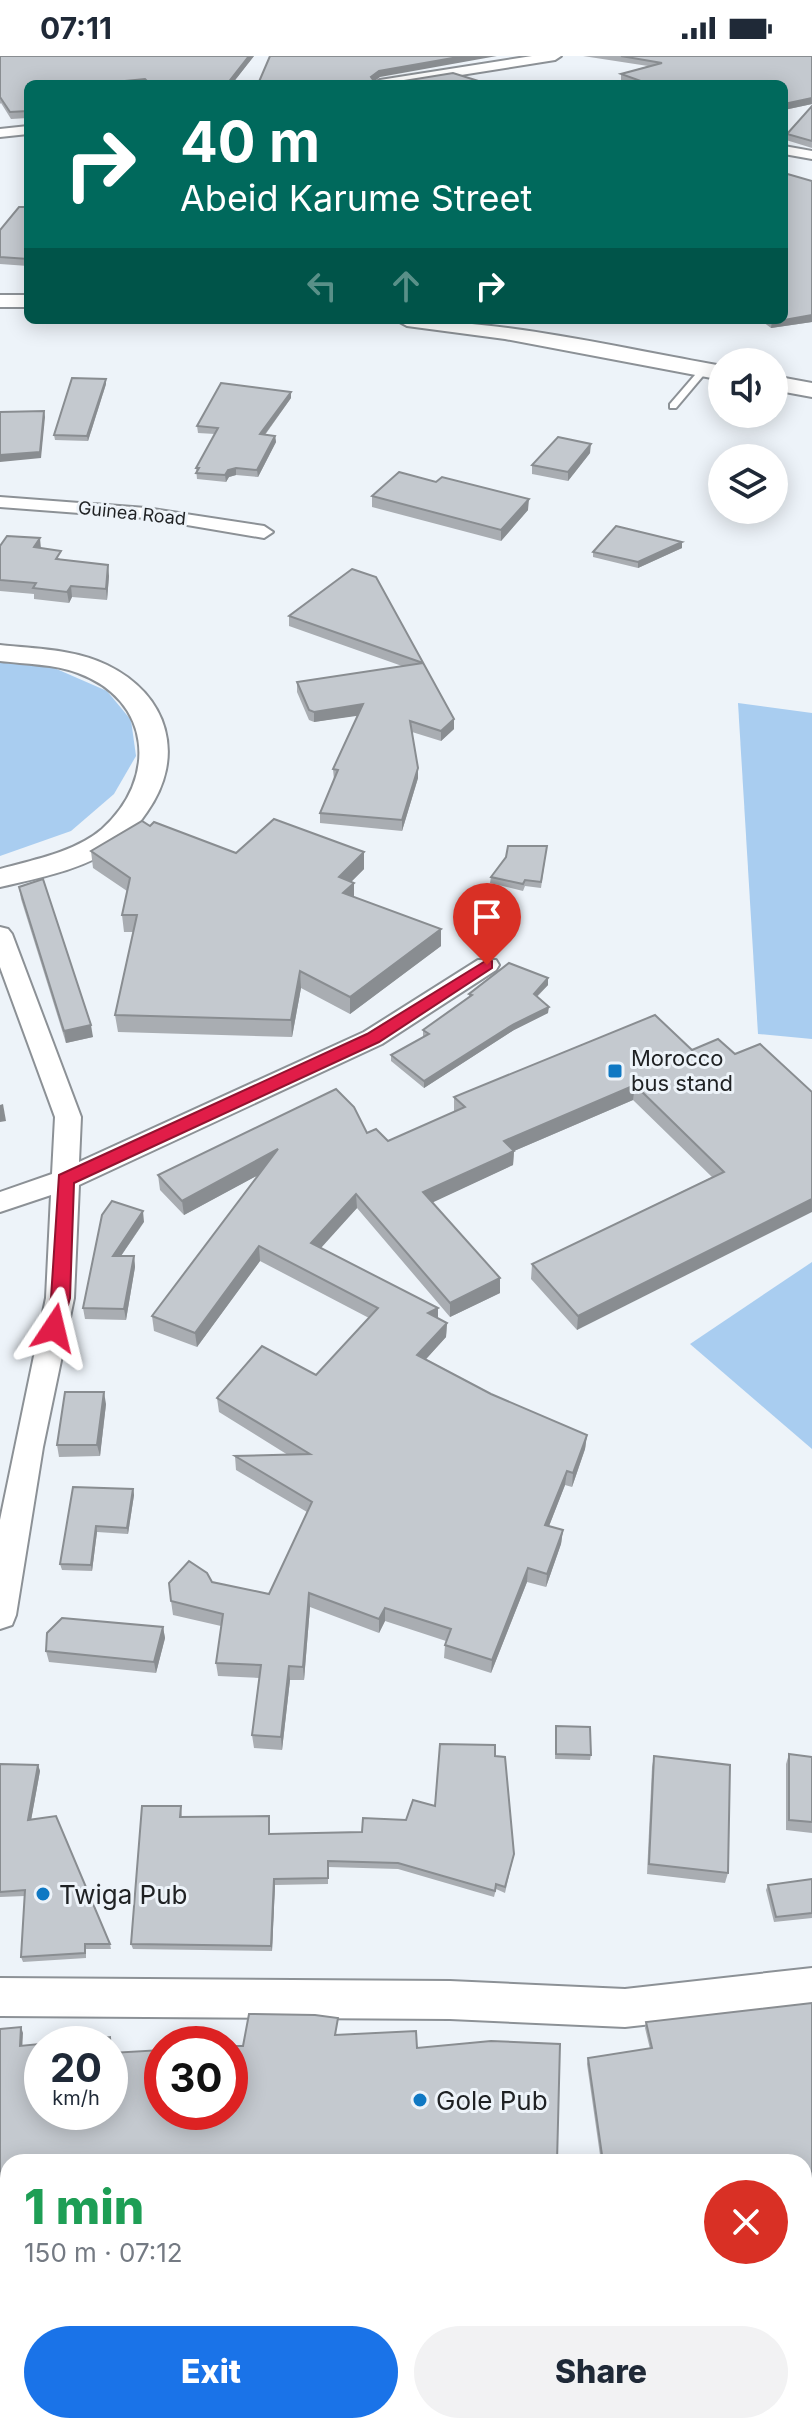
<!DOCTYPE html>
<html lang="en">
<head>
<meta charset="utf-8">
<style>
  :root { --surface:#fff; --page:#f2f2f3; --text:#1f2937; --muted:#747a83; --accent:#1a73e8 }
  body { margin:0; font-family:Inter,sans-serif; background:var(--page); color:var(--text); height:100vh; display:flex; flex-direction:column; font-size:30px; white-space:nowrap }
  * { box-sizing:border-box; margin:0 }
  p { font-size:26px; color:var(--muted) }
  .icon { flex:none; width:44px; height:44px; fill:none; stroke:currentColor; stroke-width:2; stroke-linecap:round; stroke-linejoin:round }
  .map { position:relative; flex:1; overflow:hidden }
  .drawer { position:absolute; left:0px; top:2098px; width:812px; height:280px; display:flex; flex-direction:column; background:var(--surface); border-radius:24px 24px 0 0; box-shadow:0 4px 20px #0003 }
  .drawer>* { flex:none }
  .hud { position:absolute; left:24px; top:24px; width:764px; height:244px; border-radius:12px; box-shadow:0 4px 20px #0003; background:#00695c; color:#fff; overflow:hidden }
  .buttons { position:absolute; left:708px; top:292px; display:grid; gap:16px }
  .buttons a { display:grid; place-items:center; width:80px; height:80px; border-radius:50%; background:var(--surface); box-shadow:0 4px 20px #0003; font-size:40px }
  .speed { position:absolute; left:24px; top:1970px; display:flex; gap:16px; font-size:40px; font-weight:700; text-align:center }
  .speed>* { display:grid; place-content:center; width:104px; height:104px; border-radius:50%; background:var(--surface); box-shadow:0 4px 20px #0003; line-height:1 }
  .speed small { font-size:20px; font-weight:400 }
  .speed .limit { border:12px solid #d22; background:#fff; color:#111 }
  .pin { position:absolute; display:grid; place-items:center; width:68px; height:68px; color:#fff; margin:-82px -34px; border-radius:50% 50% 50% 0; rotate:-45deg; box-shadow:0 0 8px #0007 }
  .pin .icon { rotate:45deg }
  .me { position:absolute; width:88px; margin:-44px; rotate:10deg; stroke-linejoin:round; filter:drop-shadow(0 0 6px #0008) }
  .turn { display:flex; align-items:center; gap:28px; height:168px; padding:0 24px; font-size:36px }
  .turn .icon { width:104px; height:104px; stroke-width:2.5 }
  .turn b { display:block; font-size:56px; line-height:68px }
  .lanes { display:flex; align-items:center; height:76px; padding:0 24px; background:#0003; justify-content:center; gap:40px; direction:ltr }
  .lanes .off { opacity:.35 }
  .round { display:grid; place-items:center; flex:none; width:84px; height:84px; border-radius:42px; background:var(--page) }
  .headline { display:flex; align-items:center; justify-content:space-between; height:136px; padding:0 24px }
  h1 { font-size:48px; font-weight:800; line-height:60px; color:#1e9e55 }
  .cta { display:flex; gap:16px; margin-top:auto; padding:16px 24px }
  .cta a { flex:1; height:92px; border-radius:48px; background:var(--accent); color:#fff; font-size:32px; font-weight:800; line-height:92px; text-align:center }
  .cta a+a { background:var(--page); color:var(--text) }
  .status { display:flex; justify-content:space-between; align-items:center; height:56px; padding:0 40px; background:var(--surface); direction:ltr }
  .status svg { height:22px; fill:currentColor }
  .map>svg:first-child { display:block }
  .green { fill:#a9cdf0 }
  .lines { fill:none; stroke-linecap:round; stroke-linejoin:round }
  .lane-casing { stroke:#8c9196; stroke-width:4 }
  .street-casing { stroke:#8c9196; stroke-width:4 }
  .secondary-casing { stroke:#8c9196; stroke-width:4 }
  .lane { fill:#fff; fill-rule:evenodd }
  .street { fill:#fff; fill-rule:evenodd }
  .secondary { fill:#fff; fill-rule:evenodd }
  .wall { fill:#a9adb2 }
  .shaded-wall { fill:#898d91 }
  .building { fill:#c4c9cf; stroke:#898d91; stroke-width:2; fill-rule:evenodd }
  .route { fill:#e11d48; stroke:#92132f; stroke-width:2 }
  .poi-dot { fill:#0f78c3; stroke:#edf3f9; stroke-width:3 }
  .labels { text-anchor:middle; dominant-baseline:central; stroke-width:6; stroke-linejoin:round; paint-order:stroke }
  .far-street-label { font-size:18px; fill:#1f2123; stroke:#edf3f9 }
  .poi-label { font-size:22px; fill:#1f2123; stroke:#edf3f9; text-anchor:start }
  .near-poi-label { font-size:26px; fill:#1f2123; stroke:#edf3f9; text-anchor:start }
</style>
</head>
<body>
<div class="status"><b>07:11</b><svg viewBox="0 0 49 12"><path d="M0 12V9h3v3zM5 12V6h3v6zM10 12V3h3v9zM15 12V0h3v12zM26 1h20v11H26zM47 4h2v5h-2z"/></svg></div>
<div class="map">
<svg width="812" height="2378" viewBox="0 0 812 2378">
  <rect width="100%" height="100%" fill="#edf3f9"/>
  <g class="green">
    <path d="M 0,603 L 52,611 L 107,635 L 131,664 L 136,700 L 114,738 L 71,775 L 0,800 Z"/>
    <path d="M 738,647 L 812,657 L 812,983 L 758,978 Z"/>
    <path d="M 812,1206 L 812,1393 L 690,1288 Z"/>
  </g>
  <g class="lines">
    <g class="lane-casing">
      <path id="lane" d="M 701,312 L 708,314 L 676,352 L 670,352 L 670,348 Z"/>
    </g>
    <g class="street-casing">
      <g id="street">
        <path d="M 532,0 L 561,0 L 555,4 L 404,28 L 374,28 L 380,24 Z"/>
        <path d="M 28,70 L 28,78 L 0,81 L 0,73 Z"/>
        <path d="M 784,90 L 812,95 L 812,103 L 784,98 Z"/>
        <path d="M 0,441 L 146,452 L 264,470 L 273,476 L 264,482 L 146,462 L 0,451 Z"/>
        <path d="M 0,871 L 8,873 L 12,878 L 81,1061 L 79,1106 L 364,976 L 478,904 L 496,904 L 499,909 L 496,914 L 382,988 L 79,1129 L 74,1242 L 43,1391 L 16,1559 L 12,1569 L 0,1573 L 0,1464 L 46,1242 L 51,1139 L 0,1156 L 0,1136 L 52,1118 L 55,1061 L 0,911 Z"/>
        <path d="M 812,1912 L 812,1950 L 625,1971 L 450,1963 L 0,1960 L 0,1922 L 450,1925 L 625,1933 Z"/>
      </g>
    </g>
    <g class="secondary-casing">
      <g id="secondary">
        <rect x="0" y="239" width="28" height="12"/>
        <path d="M 396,264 C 506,264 614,291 722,310 L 722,324 L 505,283 L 407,270 Z"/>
        <path d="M 774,320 L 812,327 L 812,341 L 774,334 Z"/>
        <path d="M 0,589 C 36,593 74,593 107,609 C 169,639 186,701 147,756 C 139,767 131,780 120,788 C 86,813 40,822 0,831 L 0,813 C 33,804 75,796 102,773 C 158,723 152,644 78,617 C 54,608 26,608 0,605 Z"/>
      </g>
    </g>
    <use href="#lane" class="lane"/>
    <use href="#street" class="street"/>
    <use href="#secondary" class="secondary"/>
  </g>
  <g class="wall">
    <path d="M 0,0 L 254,0 L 232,28 L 28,28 L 28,62 L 11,63 L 1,47 L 0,48 Z"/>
    <path d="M 583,0 L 812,0 L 812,48 L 784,54 L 784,28 L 632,28 L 621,24 L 621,18 L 648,10 Z"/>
    <path d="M 812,50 L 812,92 L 786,84 L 787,78 Z"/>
    <path d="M 812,125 L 812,266 L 771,272 L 763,266 L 754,267 L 750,264 L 784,264 Z"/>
    <path d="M 28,151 L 28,210 L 0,208 L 0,174 Z"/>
    <path d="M 106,328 L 88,385 L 55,384 L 54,379 Z"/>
    <path d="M 291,342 L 265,379 L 275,380 L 276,386 L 258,421 L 236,419 L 229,421 L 226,426 L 197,423 L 196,412 L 215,378 L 198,377 L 197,370 Z"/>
    <path d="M 590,397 L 568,425 L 532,418 L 532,409 Z"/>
    <path d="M 372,440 L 528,454 L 501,485 L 372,451 Z"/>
    <path d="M 0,490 L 41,492 L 62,504 L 109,520 L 107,544 L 72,541 L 69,547 L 34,543 L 34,538 L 0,535 Z"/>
    <path d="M 682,492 L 638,512 L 593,501 L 593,496 Z"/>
    <path d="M 376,521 L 454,663 L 454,673 L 441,685 L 412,676 L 418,712 L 418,722 L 402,775 L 320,767 L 320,757 L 334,724 L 333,713 L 358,659 L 314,666 L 309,664 L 297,636 L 297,626 L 402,610 L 289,570 L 289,560 Z"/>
    <path d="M 150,770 L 236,797 L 364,796 L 364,813 L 351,826 L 354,827 L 354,841 L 441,873 L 441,890 L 350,958 L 301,932 L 292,981 L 118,976 L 115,959 L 134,876 L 124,876 L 122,859 L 127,835 L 93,812 L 91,795 Z"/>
    <path d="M 547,790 L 541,832 L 525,830 L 523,835 L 490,827 L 491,821 Z"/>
    <path d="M 19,831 L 93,981 L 66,987 L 21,843 Z"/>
    <path d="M 548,922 L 548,929 L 537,941 L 548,957 L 514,974 L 424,1032 L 391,1005 L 391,999 L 424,981 L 423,980 L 423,974 L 469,941 L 469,938 Z"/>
    <path d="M 692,994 L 735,998 L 812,1036 L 577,1274 L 531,1223 L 532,1208 L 712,1121 L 633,1044 L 514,1095 L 513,1109 L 432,1146 L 500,1237 L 450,1261 L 357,1152 L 320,1192 L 438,1252 L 438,1263 L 447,1267 L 446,1281 L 426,1303 L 491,1338 L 587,1379 L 585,1393 L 572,1431 L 565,1429 L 549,1470 L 563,1474 L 561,1488 L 546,1531 L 527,1526 L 491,1617 L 444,1602 L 445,1589 L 446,1585 L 385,1565 L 379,1577 L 310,1551 L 304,1624 L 290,1624 L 282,1694 L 254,1692 L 252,1679 L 260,1622 L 218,1620 L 216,1607 L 221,1570 L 173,1559 L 171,1545 L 212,1526 L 269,1538 L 307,1456 L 236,1414 L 235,1400 L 288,1399 L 219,1356 L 217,1342 L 316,1319 L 369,1262 L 260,1205 L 197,1291 L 154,1275 L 152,1260 L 258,1119 L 184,1159 L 160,1134 L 158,1119 L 367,1077 L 388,1085 L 454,1056 L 454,1041 Z"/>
    <path d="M 144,1166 L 121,1200 L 134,1200 L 135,1211 L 126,1264 L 85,1263 L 83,1252 Z"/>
    <path d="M 106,1348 L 100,1400 L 59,1401 L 57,1389 Z"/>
    <path d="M 133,1433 L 134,1439 L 128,1478 L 97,1476 L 92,1515 L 62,1514 L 60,1508 Z"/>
    <path d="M 163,1571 L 165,1582 L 156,1617 L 49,1606 L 46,1595 Z"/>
    <path d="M 556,1670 L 591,1699 L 590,1704 L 555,1703 Z"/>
    <path d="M 789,1698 L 812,1701 L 812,1777 L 786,1774 L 786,1708 Z"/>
    <path d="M 495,1700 L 514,1798 L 505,1837 L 496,1833 L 494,1841 L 398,1813 L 328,1811 L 328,1828 L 275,1829 L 272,1895 L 133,1893 L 131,1888 L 181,1750 L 182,1761 L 269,1760 L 270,1778 L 362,1776 L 406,1764 L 435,1750 Z"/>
    <path d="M 654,1700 L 728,1817 L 725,1827 L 647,1818 L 652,1711 Z"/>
    <path d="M 38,1709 L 40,1715 L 31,1764 L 110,1888 L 111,1893 L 86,1893 L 86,1902 L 23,1906 L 21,1901 L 25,1840 L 0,1841 L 0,1711 Z"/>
    <path d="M 812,1823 L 812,1862 L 774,1866 L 766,1834 L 768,1829 Z"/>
    <path d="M 812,1947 L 812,2310 L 804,2296 L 804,2106 L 601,2106 L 587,2008 L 588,2002 L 650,1993 L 645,1972 L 646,1966 Z"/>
    <path d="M 676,2370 L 804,2370 L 812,2378 L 682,2378 Z"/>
  </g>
  <g class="shaded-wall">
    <path d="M 249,0 L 254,0 L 232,28 L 227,28 Z"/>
    <path d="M 464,0 L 497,0 L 380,21 L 371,28 L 371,21 L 379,15 Z"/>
    <path d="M 145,23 L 145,28 L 120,28 L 125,25 Z"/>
    <path d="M 812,42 L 812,48 L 784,54 L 784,48 Z"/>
    <path d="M 812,259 L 812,266 L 771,272 L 772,265 Z"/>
    <path d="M 754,264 L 763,264 L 763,266 L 754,267 Z"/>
    <path d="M 106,323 L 106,328 L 88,385 L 87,380 Z"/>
    <path d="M 291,336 L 291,342 L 260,385 L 260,378 Z"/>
    <path d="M 44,355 L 45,361 L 41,402 L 0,406 L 0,399 Z"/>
    <path d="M 275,380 L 276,386 L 258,421 L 257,414 Z"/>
    <path d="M 591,388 L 590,397 L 568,425 L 568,416 Z"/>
    <path d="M 236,412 L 236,419 L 229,421 L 226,426 L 225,419 L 228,414 Z"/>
    <path d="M 529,443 L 528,454 L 501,485 L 501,474 Z"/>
    <path d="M 40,482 L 41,493 L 34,491 Z"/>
    <path d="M 682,486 L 682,492 L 638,512 L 638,506 Z"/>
    <path d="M 108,509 L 109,520 L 107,544 L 106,533 Z"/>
    <path d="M 71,530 L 72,541 L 69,547 L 67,536 Z"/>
    <path d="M 363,648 L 363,659 L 314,666 L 314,656 Z"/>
    <path d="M 454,663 L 454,673 L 441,685 L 441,675 Z"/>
    <path d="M 418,712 L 418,722 L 402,775 L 402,764 Z"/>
    <path d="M 364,796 L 364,813 L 339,838 L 339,821 Z"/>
    <path d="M 354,827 L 354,844 L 343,837 Z"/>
    <path d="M 441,873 L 441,890 L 350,958 L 350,941 Z"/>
    <path d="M 300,915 L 301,932 L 292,981 L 291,964 Z"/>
    <path d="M 548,922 L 548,929 L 533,944 L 534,938 Z"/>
    <path d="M 549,951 L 548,957 L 514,974 L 424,1032 L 424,1025 L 514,968 Z"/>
    <path d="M 91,969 L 93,981 L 66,987 L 64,975 Z"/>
    <path d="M 635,1029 L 633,1044 L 514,1095 L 513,1109 L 423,1151 L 423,1136 L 504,1085 Z"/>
    <path d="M 3,1048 L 6,1065 L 0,1066 L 0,1049 Z"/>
    <path d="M 278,1093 L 279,1108 L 184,1159 L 182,1145 Z"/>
    <path d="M 356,1138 L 357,1152 L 312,1202 L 311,1187 Z"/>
    <path d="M 812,1143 L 812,1156 L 577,1274 L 578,1260 Z"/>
    <path d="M 143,1155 L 144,1166 L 114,1210 L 113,1200 Z"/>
    <path d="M 259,1190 L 260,1205 L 197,1291 L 195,1277 Z"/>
    <path d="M 134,1200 L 135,1211 L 126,1264 L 124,1253 Z"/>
    <path d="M 500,1222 L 500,1237 L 450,1261 L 450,1247 Z"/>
    <path d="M 438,1252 L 438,1267 L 428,1257 Z"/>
    <path d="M 447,1267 L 446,1281 L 417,1313 L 417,1299 Z"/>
    <path d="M 104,1336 L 106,1348 L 100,1400 L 97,1389 Z"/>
    <path d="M 587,1379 L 585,1393 L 572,1431 L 573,1417 Z"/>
    <path d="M 567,1415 L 565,1429 L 544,1483 L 545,1469 Z"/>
    <path d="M 133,1433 L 134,1439 L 128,1478 L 127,1472 Z"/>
    <path d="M 96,1470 L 97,1476 L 92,1515 L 91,1509 Z"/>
    <path d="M 563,1474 L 561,1488 L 546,1531 L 547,1518 Z"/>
    <path d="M 528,1512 L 527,1526 L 491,1617 L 492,1604 Z"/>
    <path d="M 309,1537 L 310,1551 L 304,1624 L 303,1611 Z"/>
    <path d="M 385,1552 L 385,1565 L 379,1577 L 379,1563 Z"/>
    <path d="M 163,1571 L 165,1582 L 156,1617 L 154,1606 Z"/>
    <path d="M 289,1610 L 290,1624 L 282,1694 L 281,1681 Z"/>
    <path d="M 38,1709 L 40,1715 L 30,1770 L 28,1764 Z"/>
    <path d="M 274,1823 L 275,1829 L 272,1895 L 271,1890 Z"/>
    <path d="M 21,1971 L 23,1977 L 22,1996 L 20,1990 Z"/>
  </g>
  <g class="building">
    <path d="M 0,0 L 249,0 L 227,28 L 150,28 L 145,23 L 125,25 L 120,28 L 28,28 L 28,55 L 10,56 L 0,41 Z"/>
    <path d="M 270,0 L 464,0 L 379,15 L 371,21 L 374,25 L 404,25 L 453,17 L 488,28 L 258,28 Z"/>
    <path d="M 621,0 L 812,0 L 812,42 L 784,48 L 784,28 L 649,28 L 621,18 L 662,7 Z"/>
    <path d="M 812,50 L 812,85 L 787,78 Z"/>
    <path d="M 784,117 L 812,125 L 812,259 L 784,264 Z"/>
    <path d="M 19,151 L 28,151 L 28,203 L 0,201 L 0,174 Z"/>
    <path d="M 72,322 L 106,323 L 87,380 L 54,379 Z"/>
    <path d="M 221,327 L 291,336 L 260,378 L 275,380 L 257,414 L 236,412 L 228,414 L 225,419 L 196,417 L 199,412 L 196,412 L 218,372 L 197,370 Z"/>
    <path d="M 44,355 L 40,396 L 0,399 L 0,356 Z"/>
    <path d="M 558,381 L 591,388 L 568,416 L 532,409 Z"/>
    <path d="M 399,416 L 436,426 L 442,421 L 529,443 L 501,474 L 372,440 Z"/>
    <path d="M 616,470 L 682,486 L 638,506 L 593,496 Z"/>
    <path d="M 7,480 L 40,482 L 34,491 L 61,495 L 56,503 L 108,509 L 106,533 L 71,530 L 67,536 L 33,532 L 36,527 L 0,524 L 0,490 Z"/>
    <path d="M 352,513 L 376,521 L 454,663 L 441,675 L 410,665 L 418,712 L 402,764 L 320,757 L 338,714 L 333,713 L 363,648 L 314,656 L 309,654 L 297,626 L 423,607 L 289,560 Z"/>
    <path d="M 274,763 L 364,796 L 339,821 L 354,827 L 343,837 L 441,873 L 350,941 L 300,915 L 291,964 L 115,959 L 137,859 L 122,859 L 130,822 L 91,795 L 142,765 L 150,770 L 154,766 L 236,797 Z"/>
    <path d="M 508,790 L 547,790 L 541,826 L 525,824 L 523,828 L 491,821 L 506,801 Z"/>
    <path d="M 43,823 L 91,969 L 64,975 L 19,831 Z"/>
    <path d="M 509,907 L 548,922 L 534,938 L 549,951 L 514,968 L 424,1025 L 391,999 L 429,978 L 423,974 L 472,939 L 469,938 Z"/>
    <path d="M 655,959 L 692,994 L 718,983 L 735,998 L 760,988 L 812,1036 L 812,1143 L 578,1260 L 532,1208 L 724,1116 L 635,1029 L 504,1085 L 514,1095 L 423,1136 L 500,1222 L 450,1247 L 356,1138 L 311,1187 L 438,1252 L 428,1257 L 447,1267 L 417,1299 L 491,1338 L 587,1379 L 573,1417 L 567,1415 L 545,1469 L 563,1474 L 547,1518 L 528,1512 L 492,1604 L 445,1589 L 451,1573 L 385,1552 L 379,1563 L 309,1537 L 303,1611 L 289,1610 L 281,1681 L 252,1679 L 261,1609 L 216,1607 L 223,1558 L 171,1545 L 169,1527 L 189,1505 L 207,1517 L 212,1526 L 269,1538 L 312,1446 L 235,1400 L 310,1398 L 217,1342 L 262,1290 L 316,1319 L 378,1252 L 259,1190 L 195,1277 L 152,1260 L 278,1093 L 182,1145 L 158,1119 L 336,1033 L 354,1051 L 367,1077 L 376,1073 L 388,1085 L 465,1051 L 454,1041 Z"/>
    <path d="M 112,1145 L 143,1155 L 113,1200 L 134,1200 L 124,1253 L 83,1252 L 102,1159 Z"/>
    <path d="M 65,1336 L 104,1336 L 97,1389 L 57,1389 Z"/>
    <path d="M 73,1431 L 133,1433 L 127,1472 L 96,1470 L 91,1509 L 60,1508 Z"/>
    <path d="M 62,1562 L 163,1571 L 154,1606 L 46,1595 L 47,1577 Z"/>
    <path d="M 556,1670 L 590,1671 L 591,1699 L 556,1698 Z"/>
    <path d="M 440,1688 L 495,1689 L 495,1700 L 505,1701 L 514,1798 L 505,1831 L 496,1828 L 495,1835 L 398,1807 L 328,1805 L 328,1822 L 274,1823 L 271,1890 L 131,1888 L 142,1750 L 181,1750 L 180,1761 L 269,1760 L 269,1778 L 362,1776 L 363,1762 L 406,1764 L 413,1744 L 435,1750 Z"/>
    <path d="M 789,1698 L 812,1701 L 812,1766 L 789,1764 Z"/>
    <path d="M 654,1700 L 730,1709 L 728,1817 L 649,1808 Z"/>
    <path d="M 0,1708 L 38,1709 L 28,1764 L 56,1760 L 110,1888 L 85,1888 L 85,1897 L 21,1901 L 25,1834 L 0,1836 Z"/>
    <path d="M 812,1823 L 812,1857 L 776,1861 L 768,1829 Z"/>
    <path d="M 812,1947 L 812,2300 L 804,2286 L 804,2106 L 603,2106 L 588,2002 L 652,1992 L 646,1966 Z"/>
    <path d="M 249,1958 L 315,1959 L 338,1962 L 335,1979 L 416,1975 L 417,1992 L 491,1985 L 560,1988 L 557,2106 L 8,2106 L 8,2370 L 574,2370 L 577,2378 L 0,2378 L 0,1973 L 21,1971 L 20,1990 L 110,1981 L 111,1997 L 162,1994 L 162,2056 L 230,2056 L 230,1990 L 243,1990 ZM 42,1988 L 110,1988 L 110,2056 L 42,2056 Z"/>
    <path d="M 812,2327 L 812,2378 L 687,2378 L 681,2370 L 804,2370 L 804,2333 Z"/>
  </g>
  <path class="route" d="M 487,904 L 492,905 L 492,912 L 379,986 L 74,1127 L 70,1242 L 60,1277 L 47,1277 L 44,1272 L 51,1242 L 59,1119 L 367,978 Z"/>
  <g class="poi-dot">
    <rect x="607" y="1007" width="16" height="16" rx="4"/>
    <circle cx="43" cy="1838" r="8"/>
    <circle cx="420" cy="2044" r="8"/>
  </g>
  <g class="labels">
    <g class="far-street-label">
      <text transform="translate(132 457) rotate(6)">Guinea Road</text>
    </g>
    <g class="poi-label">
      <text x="631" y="1002">Morocco<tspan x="631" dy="25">bus stand</tspan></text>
    </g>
    <g class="near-poi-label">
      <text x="59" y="1838">Twiga Pub</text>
      <text x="436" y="2044">Gole Pub</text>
    </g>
  </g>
</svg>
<div class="buttons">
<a><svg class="icon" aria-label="sound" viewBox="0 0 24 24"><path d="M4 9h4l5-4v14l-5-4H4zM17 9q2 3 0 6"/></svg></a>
<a><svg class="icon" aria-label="layers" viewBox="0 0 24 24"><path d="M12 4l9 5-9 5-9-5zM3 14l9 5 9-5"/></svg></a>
</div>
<div class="speed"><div>20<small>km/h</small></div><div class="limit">30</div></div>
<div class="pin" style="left:487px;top:909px;background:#d93025"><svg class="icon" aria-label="arrive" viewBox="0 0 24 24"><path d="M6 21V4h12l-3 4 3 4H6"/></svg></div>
<svg class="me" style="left:54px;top:1272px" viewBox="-20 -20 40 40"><path d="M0-17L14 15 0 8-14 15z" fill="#e11d48" stroke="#fff" stroke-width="4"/></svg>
<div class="hud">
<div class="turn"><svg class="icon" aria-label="right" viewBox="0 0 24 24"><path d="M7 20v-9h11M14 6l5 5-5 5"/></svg><div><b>40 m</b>Abeid Karume Street</div></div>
<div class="lanes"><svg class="icon off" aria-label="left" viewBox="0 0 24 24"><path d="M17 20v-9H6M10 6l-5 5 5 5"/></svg><svg class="icon off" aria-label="ahead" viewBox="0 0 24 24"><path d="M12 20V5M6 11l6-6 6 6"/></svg><svg class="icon" aria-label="right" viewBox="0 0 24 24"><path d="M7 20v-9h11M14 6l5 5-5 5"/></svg></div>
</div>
<section class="drawer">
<div class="headline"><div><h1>1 min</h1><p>150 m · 07:12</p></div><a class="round" style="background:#d93025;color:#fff"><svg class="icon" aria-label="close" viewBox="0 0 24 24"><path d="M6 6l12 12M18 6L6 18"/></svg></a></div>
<div class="cta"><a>Exit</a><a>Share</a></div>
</section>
</div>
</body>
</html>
